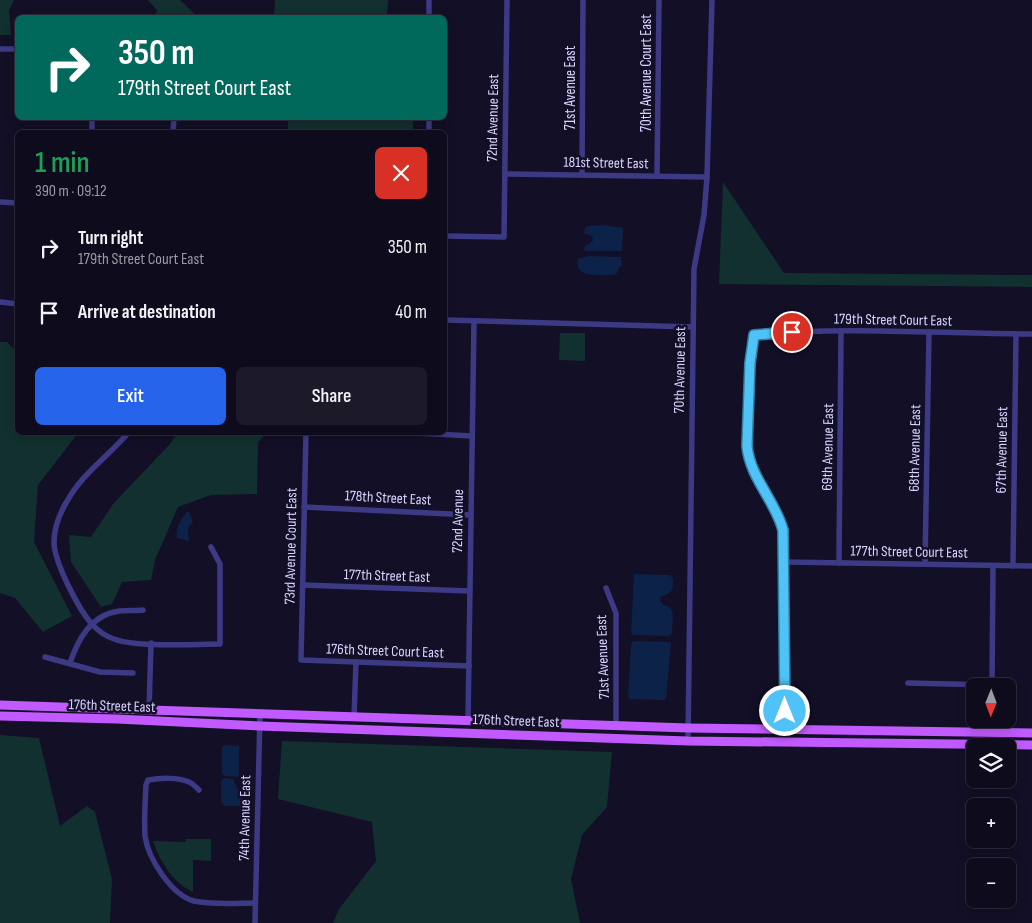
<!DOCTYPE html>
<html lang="en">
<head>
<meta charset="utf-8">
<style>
  :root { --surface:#0e0b1c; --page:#1c1929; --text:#f1f3f6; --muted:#9b9ba3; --line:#2e2b3b; --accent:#2563eb }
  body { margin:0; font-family:"Sofia Sans Condensed",sans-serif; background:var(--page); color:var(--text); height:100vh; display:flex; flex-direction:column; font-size:19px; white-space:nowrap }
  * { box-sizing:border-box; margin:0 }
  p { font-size:16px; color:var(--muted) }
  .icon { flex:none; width:28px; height:28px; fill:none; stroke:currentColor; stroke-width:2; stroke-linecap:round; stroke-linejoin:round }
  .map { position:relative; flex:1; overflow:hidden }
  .panel { position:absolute; left:15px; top:130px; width:432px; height:305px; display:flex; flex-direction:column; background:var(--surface); border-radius:8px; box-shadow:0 2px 12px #0003,0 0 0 1px var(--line) }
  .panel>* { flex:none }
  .banner { position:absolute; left:15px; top:15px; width:432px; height:105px; border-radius:8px; box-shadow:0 2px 12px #0003,0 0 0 1px var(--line); background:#00695c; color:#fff; overflow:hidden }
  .needle { width:32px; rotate:181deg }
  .buttons { position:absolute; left:966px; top:678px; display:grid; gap:10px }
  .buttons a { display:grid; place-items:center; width:50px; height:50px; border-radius:8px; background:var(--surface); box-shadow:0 2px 12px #0003,0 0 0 1px var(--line); font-size:25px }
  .pin { position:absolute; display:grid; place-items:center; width:42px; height:42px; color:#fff; margin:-21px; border:2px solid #fff; border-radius:50%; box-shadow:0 1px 5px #0007 }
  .me { position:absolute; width:55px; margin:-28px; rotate:0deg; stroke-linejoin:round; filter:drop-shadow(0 0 4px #0008) }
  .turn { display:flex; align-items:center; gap:18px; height:105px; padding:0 20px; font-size:22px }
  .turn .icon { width:65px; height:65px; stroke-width:2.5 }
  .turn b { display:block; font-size:35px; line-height:42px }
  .round { display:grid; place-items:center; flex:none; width:52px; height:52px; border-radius:8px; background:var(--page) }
  .summary { display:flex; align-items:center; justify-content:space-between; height:85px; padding:0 20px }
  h1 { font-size:30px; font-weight:600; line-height:38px; color:#1e9e55 }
  .button { display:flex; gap:10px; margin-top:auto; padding:10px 20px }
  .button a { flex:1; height:58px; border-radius:8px; background:var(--accent); color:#fff; font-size:20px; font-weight:600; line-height:58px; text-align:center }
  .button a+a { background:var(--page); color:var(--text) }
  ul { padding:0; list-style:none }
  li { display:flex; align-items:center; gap:15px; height:65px; padding:0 20px }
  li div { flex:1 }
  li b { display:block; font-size:19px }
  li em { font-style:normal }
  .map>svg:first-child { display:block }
  .green { fill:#12302f }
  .water { fill:#0c2248 }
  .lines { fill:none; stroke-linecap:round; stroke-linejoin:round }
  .street { stroke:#3d3a85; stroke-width:5.5 }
  .primary { stroke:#c25bff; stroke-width:9 }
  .route-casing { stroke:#337fa1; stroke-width:12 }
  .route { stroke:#4fc3f7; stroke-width:9 }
  .labels { text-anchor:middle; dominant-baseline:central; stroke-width:5; stroke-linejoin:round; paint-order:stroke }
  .street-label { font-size:15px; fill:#d9d4ff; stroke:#130f26 }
</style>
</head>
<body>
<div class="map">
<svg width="1032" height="923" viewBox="0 0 1032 923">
  <rect width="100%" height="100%" fill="#130f26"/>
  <g class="green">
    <path d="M 0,0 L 14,0 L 9,10 L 11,35 L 0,35 Z"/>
    <path d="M 148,0 L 180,0 L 198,17 L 155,17 L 157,10 Z"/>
    <path d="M 275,0 L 388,0 L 387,17 L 274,17 Z"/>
    <rect x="288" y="118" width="125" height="14"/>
    <path d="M 723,182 L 784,273 L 1032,275 L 1032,287 L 719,284 Z"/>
    <path d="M 560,333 L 585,333 L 585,361 L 559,360 Z"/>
    <path d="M 0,342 L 7,342 L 17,352 L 18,432 L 78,433 L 38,485 L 34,542 L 72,616 L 43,632 L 15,598 L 0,593 Z"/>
    <path d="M 177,433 L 267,433 L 258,442 L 257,494 L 211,495 L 178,507 L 155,560 L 151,580 L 122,582 L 112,604 L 101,607 L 71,562 L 69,535 L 91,537 L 113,504 L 170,444 Z"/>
    <path d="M 0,735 L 39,738 L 60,826 L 87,806 L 95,812 L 112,879 L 110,923 L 0,923 Z"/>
    <path d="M 282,741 L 612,752 L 607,807 L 582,835 L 571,879 L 580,923 L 333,923 L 339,909 L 376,861 L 372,822 L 278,799 Z"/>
    <path d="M 186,839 L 211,839 L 211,861 L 193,860 L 193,892 C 173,883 160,861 153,841 L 186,842 Z"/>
  </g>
  <g class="water">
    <path d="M 603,225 L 623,228 L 622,251 L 584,251 L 585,246 L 593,241 L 592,236 L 584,233 L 585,228 L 588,226 Z"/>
    <path d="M 589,256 L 621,257 L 622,265 L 619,267 L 617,273 L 614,275 C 606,275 581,278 578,267 C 577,265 578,262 578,259 Z"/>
    <path d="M 187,512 L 189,512 L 193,523 C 185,527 189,533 189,541 L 177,538 C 175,528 181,519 187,512 Z"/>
    <path d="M 634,574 L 669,575 L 673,578 C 673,591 673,592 661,597 L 660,601 C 663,605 666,605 670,608 C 675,613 672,626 672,633 L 670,636 L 633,635 L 631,633 Z"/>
    <path d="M 636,641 L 671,642 L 666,699 L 663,700 L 630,699 L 628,697 L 631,647 L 632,642 Z"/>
    <path d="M 225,745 L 239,746 L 239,775 L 237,777 L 225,776 L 222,773 L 222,747 Z"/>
    <path d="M 224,778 L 233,779 L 237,788 L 241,792 L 241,805 L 240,806 L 225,806 L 221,802 L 221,781 Z"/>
  </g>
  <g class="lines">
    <g class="street">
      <path d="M 429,18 L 429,0"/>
      <path d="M 0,49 L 18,49"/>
      <path d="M 92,132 L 92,118 L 174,118"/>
      <path d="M 173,132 L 174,118"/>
      <path d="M 429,132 L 429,118"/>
      <path d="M 505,174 L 707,177"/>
      <path d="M 582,175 L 583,0"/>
      <path d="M 657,176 L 659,0"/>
      <path d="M 0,202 L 18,203"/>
      <path d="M 445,236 L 504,237 L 507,0"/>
      <path d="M 0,302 L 18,304"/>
      <path d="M 445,320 L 693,327"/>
      <path d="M 129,432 C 108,457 82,473 66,503 C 59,515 54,528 54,542 C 54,562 79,610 92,624 C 98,631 105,636 114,639 C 138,648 192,644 220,644 L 220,564 L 211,547"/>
      <path d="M 306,432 L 301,660 L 469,666"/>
      <path d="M 398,432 L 472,436"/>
      <path d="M 304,507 L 471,515"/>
      <path d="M 785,562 L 1032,566"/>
      <path d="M 839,563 L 841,332"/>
      <path d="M 925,564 L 929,332"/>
      <path d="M 1013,566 L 1016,334"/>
      <path d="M 303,585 L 470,591"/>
      <path d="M 606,588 L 616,613 L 616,726"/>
      <path d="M 45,657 L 100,672 L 133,673"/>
      <path d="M 70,663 C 78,639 91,615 119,611 C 127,610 135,611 143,610"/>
      <path d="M 908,683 L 992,685"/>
      <path d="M 992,686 L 993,566"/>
      <path d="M 149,710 L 151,643"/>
      <path d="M 354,717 L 356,662"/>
      <path d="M 468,721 L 474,321"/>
      <path d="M 785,729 L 785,562 L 783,530 L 780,520 L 755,474 L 748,459 L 747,446 L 749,363 L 754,335 C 846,326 940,334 1032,334"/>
      <path d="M 988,732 L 989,719"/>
      <path d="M 688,741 L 694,269 L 704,215 L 707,177 L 712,0"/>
      <path d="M 199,790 C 196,787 192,783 189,782 C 178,777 159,778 148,780 L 146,785 C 145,802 144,819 145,836 C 148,858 171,895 194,901 C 211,905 238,903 255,903"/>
      <path d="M 255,923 L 260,713"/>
    </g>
    <g class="primary">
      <path d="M 0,705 L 688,728 L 1032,733"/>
      <path d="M 0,716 L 117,719 L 260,726 L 688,741 L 1032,745"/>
    </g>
  </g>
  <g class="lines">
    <g class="route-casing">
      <path id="route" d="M 785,711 L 783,530 C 775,500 750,478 747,446 L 750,363 L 754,335 L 792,332"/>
    </g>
    <use href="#route" class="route"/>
  </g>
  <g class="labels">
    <g class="street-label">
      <text transform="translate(646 73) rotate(-90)">70th Avenue Court East</text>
      <text transform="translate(570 88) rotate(-90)">71st Avenue East</text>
      <text transform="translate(493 118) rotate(-89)">72nd Avenue East</text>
      <text transform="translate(606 163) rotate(1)">181st Street East</text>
      <text transform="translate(893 320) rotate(1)">179th Street Court East</text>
      <text transform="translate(680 370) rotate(-89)">70th Avenue East</text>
      <text transform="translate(828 447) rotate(-89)">69th Avenue East</text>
      <text transform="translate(915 448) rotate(-89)">68th Avenue East</text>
      <text transform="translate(1002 450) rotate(-89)">67th Avenue East</text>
      <text transform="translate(388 498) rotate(3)">178th Street East</text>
      <text transform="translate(458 521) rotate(-89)">72nd Avenue</text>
      <text transform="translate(291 546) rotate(-89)">73rd Avenue Court East</text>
      <text transform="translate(909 552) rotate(1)">177th Street Court East</text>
      <text transform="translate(387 576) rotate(2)">177th Street East</text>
      <text transform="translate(385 651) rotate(2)">176th Street Court East</text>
      <text transform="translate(603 657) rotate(-92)">71st Avenue East</text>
      <text transform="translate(112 706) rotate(2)">176th Street East</text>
      <text transform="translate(516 721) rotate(2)">176th Street East</text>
      <text transform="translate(245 818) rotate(-89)">74th Avenue East</text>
    </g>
  </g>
</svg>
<div class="buttons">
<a><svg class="needle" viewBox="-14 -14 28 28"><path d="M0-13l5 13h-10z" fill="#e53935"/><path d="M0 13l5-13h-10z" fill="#9b9ba3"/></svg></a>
<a><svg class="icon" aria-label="layers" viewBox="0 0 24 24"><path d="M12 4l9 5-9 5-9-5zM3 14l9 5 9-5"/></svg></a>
<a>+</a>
<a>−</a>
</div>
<div class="pin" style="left:792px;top:332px;background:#d93025"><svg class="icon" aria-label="arrive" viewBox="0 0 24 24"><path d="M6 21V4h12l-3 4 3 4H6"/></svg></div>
<svg class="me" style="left:785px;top:711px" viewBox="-20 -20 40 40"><circle r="17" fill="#4fc3f7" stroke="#fff" stroke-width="3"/><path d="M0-11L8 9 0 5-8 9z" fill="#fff"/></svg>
<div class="banner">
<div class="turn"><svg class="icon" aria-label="right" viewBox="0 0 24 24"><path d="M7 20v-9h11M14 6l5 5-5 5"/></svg><div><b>350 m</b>179th Street Court East</div></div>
</div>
<section class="panel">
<div class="summary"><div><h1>1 min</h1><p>390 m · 09:12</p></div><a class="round" style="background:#d93025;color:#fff"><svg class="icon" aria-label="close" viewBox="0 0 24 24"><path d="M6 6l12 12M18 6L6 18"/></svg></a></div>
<ul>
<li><svg class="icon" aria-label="right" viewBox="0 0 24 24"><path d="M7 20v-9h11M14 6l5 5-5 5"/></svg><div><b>Turn right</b><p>179th Street Court East</p></div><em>350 m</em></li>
<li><svg class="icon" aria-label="arrive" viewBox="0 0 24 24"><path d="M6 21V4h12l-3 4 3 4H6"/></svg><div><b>Arrive at destination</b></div><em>40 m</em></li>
</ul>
<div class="button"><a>Exit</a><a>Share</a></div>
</section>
</div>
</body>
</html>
